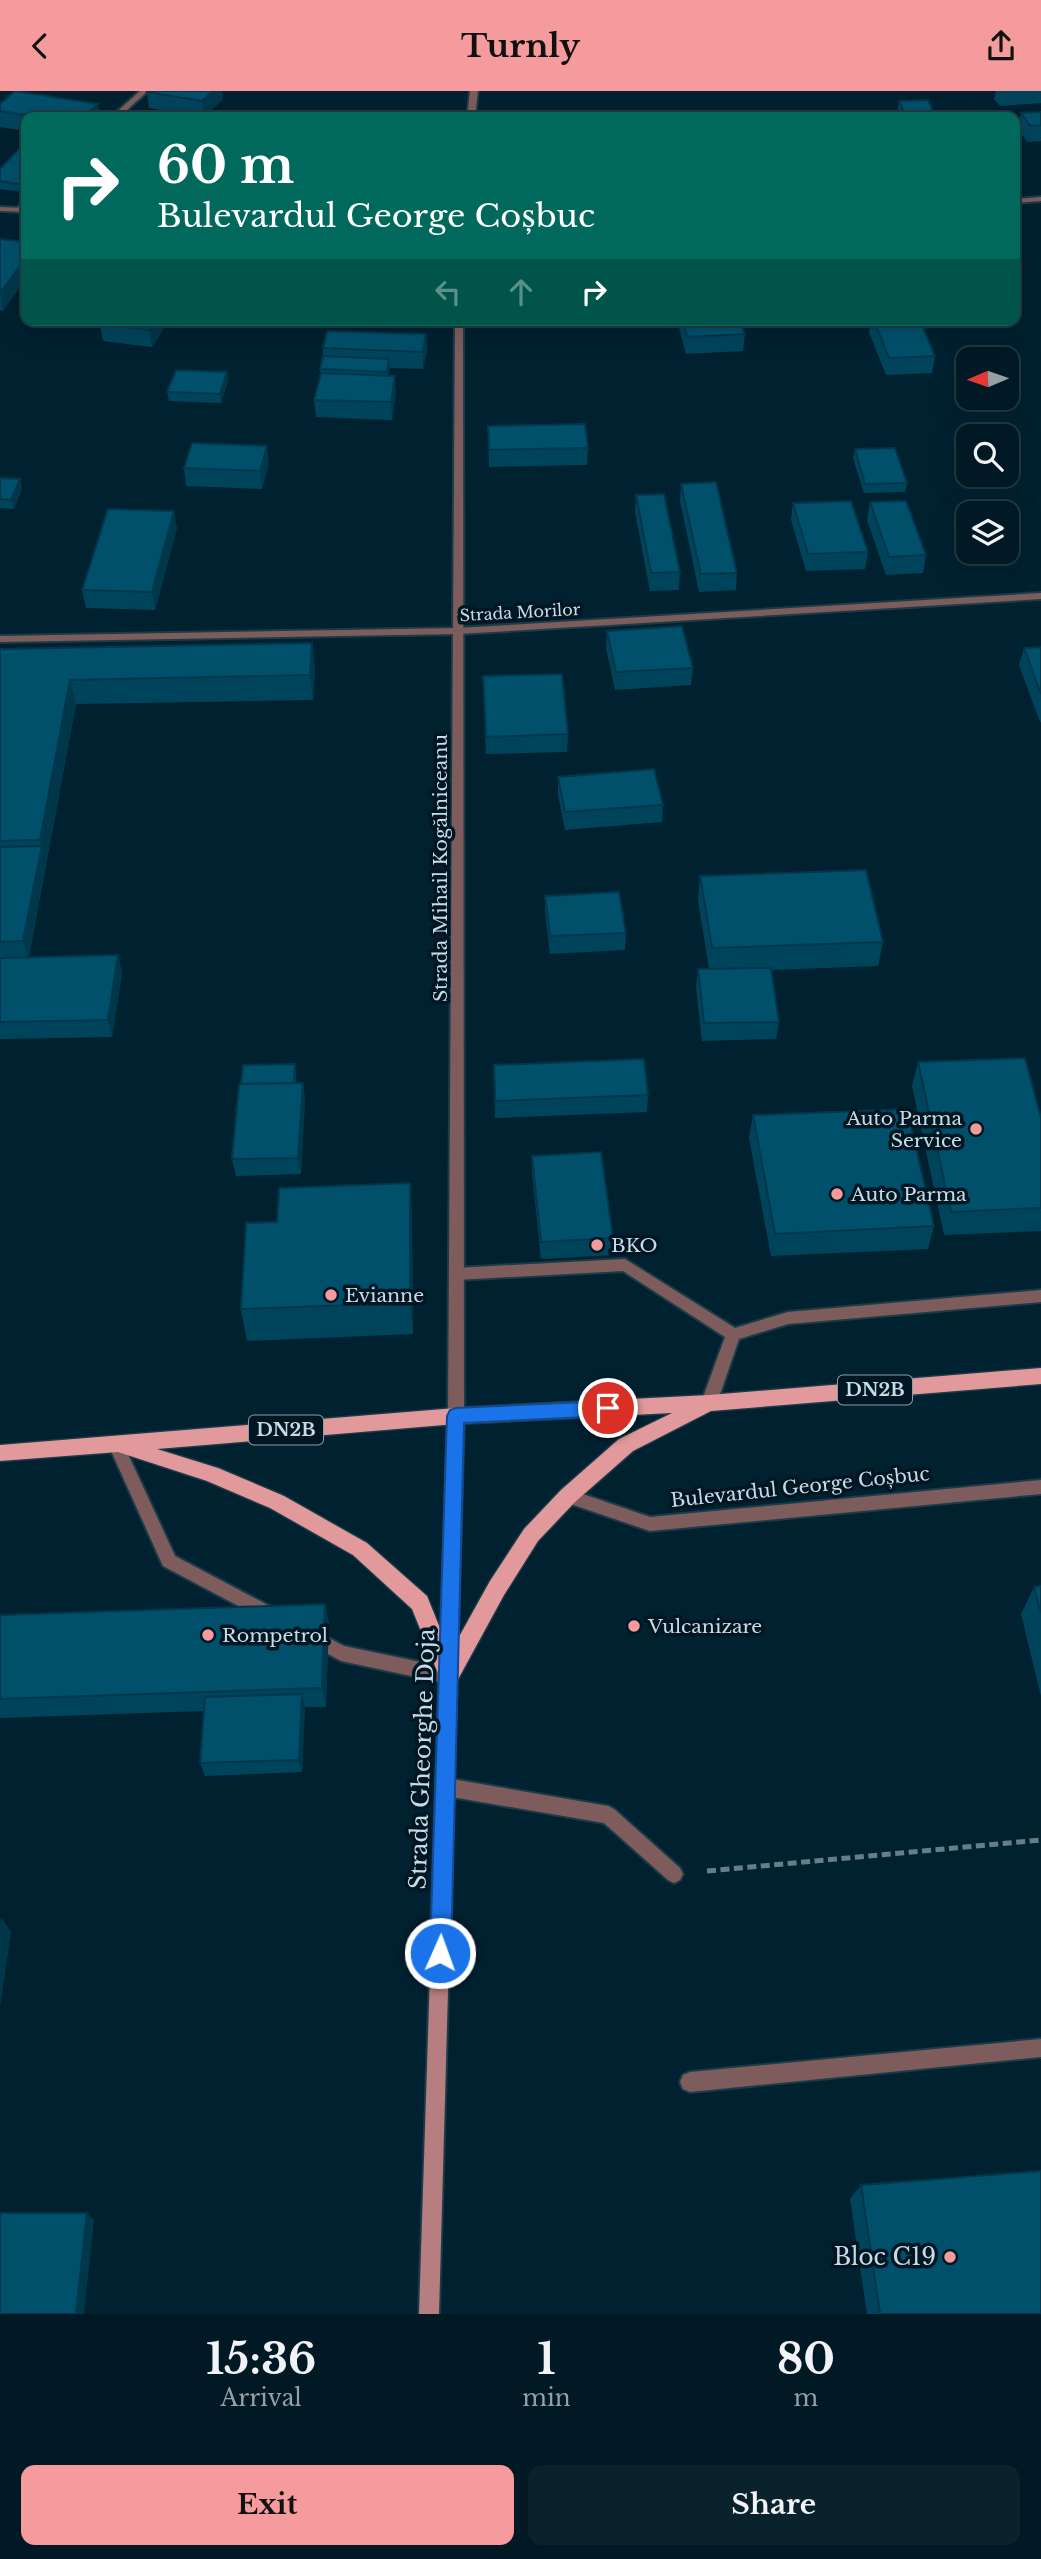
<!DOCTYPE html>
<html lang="en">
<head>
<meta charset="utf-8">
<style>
  :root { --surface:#001924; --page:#0a222c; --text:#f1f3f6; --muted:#95a0a6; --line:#223841; --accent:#f59b9e }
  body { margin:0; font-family:"Libre Baskerville",serif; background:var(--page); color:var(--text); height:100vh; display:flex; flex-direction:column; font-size:26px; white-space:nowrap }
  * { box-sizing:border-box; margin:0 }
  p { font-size:23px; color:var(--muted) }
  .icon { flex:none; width:38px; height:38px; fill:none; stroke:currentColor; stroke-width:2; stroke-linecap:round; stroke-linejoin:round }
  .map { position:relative; height:2223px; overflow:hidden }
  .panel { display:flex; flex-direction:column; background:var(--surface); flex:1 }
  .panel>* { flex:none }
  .top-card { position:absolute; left:21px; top:21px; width:999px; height:214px; border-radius:14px; box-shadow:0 7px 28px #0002,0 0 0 2px var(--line); background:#00695c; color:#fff; overflow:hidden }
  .needle { width:46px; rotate:268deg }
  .tools { position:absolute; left:956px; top:256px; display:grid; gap:14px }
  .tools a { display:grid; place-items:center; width:63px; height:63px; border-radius:14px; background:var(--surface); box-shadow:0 7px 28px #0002,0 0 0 2px var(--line); font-size:35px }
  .pin { position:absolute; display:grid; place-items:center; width:60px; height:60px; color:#fff; margin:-30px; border:4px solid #fff; border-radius:50%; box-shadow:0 2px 7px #0007 }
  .me { position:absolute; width:77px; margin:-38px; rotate:2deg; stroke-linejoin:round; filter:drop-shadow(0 0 5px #0008) }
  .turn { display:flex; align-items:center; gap:24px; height:147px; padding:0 21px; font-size:32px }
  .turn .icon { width:91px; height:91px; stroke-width:2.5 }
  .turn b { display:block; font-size:49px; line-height:60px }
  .lanes { display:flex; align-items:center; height:66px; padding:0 21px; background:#0003; justify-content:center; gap:35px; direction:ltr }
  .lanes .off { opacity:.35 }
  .eta { display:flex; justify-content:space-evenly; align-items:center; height:119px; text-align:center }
  .eta b { font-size:42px; font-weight:700; line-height:49px }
  .primary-button { display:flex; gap:14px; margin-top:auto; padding:14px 21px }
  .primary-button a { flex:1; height:80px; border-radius:14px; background:var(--accent); color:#111; font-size:28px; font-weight:700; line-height:80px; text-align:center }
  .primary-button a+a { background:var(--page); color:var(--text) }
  header { display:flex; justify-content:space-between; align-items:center; height:91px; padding:0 21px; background:var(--accent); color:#111; font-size:32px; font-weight:700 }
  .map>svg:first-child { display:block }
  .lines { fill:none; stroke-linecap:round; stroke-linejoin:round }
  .service-casing { stroke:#1c3b49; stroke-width:4 }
  .minor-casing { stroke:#1c3b49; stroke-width:4 }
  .tertiary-casing { stroke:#1c3b49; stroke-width:4 }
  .secondary-casing { stroke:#1c3b49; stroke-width:4 }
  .primary-casing { stroke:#1c3b49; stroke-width:3 }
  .path { stroke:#657e8a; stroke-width:5; stroke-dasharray:9 4.5; stroke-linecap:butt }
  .service { fill:#7e5c5c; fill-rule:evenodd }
  .minor { fill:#7e5c5c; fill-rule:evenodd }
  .tertiary { fill:#7e5c5c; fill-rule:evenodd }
  .secondary { fill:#b67e80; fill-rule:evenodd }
  .primary { fill:#e1999b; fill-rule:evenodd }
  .wall { fill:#00445c }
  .shaded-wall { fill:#00374b }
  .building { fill:#004f6b; stroke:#00374b; stroke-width:2 }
  .route { fill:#1a73e8; stroke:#114b97; stroke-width:2 }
  .poi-dot { fill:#f59b9e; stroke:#001723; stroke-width:2.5 }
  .labels { text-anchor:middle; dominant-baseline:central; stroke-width:7; stroke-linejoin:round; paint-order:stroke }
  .far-street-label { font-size:16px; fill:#c8dae4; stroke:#001723 }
  .shield { fill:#001723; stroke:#8ca0aa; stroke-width:2 }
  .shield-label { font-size:18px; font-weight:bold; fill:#c8dae4 }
  .street-label { font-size:19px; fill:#c8dae4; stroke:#001723 }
  .poi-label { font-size:19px; fill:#c8dae4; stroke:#001723; text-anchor:start }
  .near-street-label { font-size:23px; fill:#c8dae4; stroke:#001723 }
  .near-poi-label { font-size:23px; fill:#c8dae4; stroke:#001723; text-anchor:end }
</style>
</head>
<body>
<header><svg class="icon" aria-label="back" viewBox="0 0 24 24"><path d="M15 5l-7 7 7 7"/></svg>Turnly<svg class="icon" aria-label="share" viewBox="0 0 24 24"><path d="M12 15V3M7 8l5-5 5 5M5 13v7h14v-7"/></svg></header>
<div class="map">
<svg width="1041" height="2223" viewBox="0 0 1041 2223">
  <rect width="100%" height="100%" fill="#002130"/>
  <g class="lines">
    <g class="service-casing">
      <g id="service">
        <path d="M 625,1168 L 735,1237 L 788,1221 L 1041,1199 L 1041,1211 L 788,1233 L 739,1248 L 717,1312 L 714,1317 L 709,1318 L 704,1317 L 701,1312 L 725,1246 L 623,1180 L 456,1189 L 451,1187 L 449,1183 L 451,1179 L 456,1177 Z"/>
        <path d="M 116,1346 L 121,1348 L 175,1465 L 277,1519 L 279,1524 L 277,1529 L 271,1532 L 265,1529 L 163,1475 L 108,1353 L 111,1348 Z"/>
        <path d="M 1041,1389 L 1041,1403 L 650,1440 L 562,1410 L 560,1405 L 562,1400 L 568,1398 L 650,1426 Z"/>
        <path d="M 314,1539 L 344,1555 L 449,1577 L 455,1579 L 457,1585 L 455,1591 L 449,1593 L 341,1570 L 308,1552 L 306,1547 L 308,1542 Z"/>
        <path d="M 446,1687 L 608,1715 L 614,1718 L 680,1777 L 683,1783 L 680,1789 L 674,1792 L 668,1789 L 604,1732 L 446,1705 L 440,1702 L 437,1696 L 440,1690 Z"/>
        <path d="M 1041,1948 L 1041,1966 L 690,2001 L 683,1998 L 680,1991 L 683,1984 L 690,1981 Z"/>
      </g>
    </g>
    <g class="minor-casing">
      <g id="minor">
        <path d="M 140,0 L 148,0 L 119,26 L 111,26 Z"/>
        <path d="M 470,0 L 478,0 L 475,26 L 467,26 Z"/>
        <path d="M 23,110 L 26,110 L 26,117 L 23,121 L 17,121 L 16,119 Z"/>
        <path d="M 1041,502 L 1041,508 L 458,543 L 0,551 L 0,545 L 458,537 Z"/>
      </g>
    </g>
    <g class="tertiary-casing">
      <g id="tertiary">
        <path d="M 1041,106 L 1041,110 L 1015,112 L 1015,108 Z"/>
        <path d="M 0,116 L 26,117 L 26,121 L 0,120 Z"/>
        <path d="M 455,229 L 463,229 L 464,1325 L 461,1330 L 456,1332 L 451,1330 L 448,1325 Z"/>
      </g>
    </g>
    <g class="secondary-casing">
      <path id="secondary" d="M 456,1318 L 461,1320 L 464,1325 L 439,2223 L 419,2223 L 448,1325 L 451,1320 Z"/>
    </g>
    <g class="primary-casing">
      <path id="primary" d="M 1041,1277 L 1041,1293 L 711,1320 L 633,1360 L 575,1411 L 538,1450 L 504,1504 L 456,1592 L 449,1595 L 442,1592 L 412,1518 L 353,1464 L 270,1417 L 207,1390 L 118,1361 L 0,1370 L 0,1354 L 456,1317 L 709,1304 ZM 672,1322 L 619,1348 L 561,1399 L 524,1438 L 490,1490 L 450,1562 L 427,1505 L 367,1452 L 284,1405 L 218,1377 L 157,1358 L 456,1333 Z"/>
    </g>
    <path class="path" d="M 707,1780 L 1041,1749"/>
    <use href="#service" class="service"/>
    <use href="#minor" class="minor"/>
    <use href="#tertiary" class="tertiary"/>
    <use href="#secondary" class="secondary"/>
    <use href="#primary" class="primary"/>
  </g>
  <g class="wall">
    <path d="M 148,0 L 222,0 L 223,8 L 204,26 L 149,17 L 147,1 Z"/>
    <path d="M 996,0 L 1041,0 L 1041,12 L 1000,15 L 994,8 Z"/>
    <path d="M 899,10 L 936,26 L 897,26 Z"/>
    <path d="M 0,13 L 100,26 L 26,26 L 26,40 L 0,36 Z"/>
    <path d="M 1041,21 L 1041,50 L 1027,51 L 1018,38 L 1021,22 Z"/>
    <path d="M 20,57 L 22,101 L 0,98 L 0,78 Z"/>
    <path d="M 0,148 L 3,220 L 0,219 Z"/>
    <path d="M 103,229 L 169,229 L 152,256 L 103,250 L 100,233 Z"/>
    <path d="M 677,229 L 740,229 L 745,243 L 743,260 L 686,263 Z"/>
    <path d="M 871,229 L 920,229 L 935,265 L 932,282 L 886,284 L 869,241 Z"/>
    <path d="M 426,243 L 427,260 L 423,278 L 390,277 L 388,284 L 396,302 L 392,329 L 316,326 L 314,309 L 321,284 L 320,278 L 323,265 L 323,257 Z"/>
    <path d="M 227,281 L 228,290 L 221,312 L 169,310 L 167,301 Z"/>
    <path d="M 488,335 L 588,357 L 587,374 L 489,376 Z"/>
    <path d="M 855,358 L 907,392 L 905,401 L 864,402 L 853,367 Z"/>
    <path d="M 269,372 L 262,398 L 186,395 L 184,377 Z"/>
    <path d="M 0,387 L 22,397 L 14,418 L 0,417 Z"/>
    <path d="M 681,393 L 737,482 L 736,499 L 699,501 L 680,410 Z"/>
    <path d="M 636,404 L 680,481 L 679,499 L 650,500 L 635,421 Z"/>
    <path d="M 870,411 L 926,464 L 923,482 L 886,484 L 867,429 Z"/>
    <path d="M 793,412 L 868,461 L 865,478 L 806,480 L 791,429 Z"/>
    <path d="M 177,437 L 155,519 L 86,517 L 82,499 Z"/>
    <path d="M 607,540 L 693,577 L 691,594 L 615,599 L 606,557 Z"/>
    <path d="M 1041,556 L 1041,631 L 1040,631 L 1019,574 L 1024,557 Z"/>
    <path d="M 0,558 L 315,576 L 313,609 L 76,613 L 29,866 L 118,864 L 122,882 L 112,946 L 0,948 Z"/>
    <path d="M 483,585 L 568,643 L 567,661 L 486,663 Z"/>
    <path d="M 558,686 L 663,714 L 662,731 L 565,739 L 558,704 Z"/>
    <path d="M 700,785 L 883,851 L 878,875 L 771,879 L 779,931 L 776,948 L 702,950 L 696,896 L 698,878 L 709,878 L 698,809 Z"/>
    <path d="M 545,805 L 626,842 L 625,859 L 550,863 L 545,822 Z"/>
    <path d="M 918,971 L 1041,1027 L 1041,1140 L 944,1144 L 912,995 Z"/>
    <path d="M 295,973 L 296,983 L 296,992 L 303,992 L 305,1009 L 301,1083 L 236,1085 L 232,1068 Z"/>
    <path d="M 494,974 L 648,1004 L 647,1021 L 495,1027 Z"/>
    <path d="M 753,1024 L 934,1135 L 928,1158 L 771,1165 L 749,1047 Z"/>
    <path d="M 532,1065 L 613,1147 L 612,1164 L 541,1168 L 532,1082 Z"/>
    <path d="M 412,1125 L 413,1243 L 247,1250 L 241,1218 Z"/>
    <path d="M 1041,1495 L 1041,1605 L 1021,1523 L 1034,1496 Z"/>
    <path d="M 325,1513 L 329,1532 L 326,1616 L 305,1616 L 302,1681 L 205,1685 L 200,1672 L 204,1620 L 0,1627 L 0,1524 Z"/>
    <path d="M 861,2094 L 1041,2223 L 867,2223 L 850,2108 Z"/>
  </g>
  <g class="shaded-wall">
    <path d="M 213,0 L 222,0 L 223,8 L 204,26 L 202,10 Z"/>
    <path d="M 98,13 L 100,26 L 83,26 Z"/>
    <path d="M 26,86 L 26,97 L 22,101 L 20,93 Z"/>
    <path d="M 26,167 L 26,188 L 3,220 L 0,202 Z"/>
    <path d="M 155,229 L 169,229 L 152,256 L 149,239 Z"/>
    <path d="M 426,243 L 427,260 L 423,278 L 423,261 Z"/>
    <path d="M 389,268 L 390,277 L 387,290 L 387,281 Z"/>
    <path d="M 227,281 L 228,290 L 221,312 L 220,303 Z"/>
    <path d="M 395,285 L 396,302 L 392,329 L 391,311 Z"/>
    <path d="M 267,355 L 269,372 L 262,398 L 260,380 Z"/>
    <path d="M 20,388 L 22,397 L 14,418 L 11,409 Z"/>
    <path d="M 174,420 L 177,437 L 155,519 L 152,501 Z"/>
    <path d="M 312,552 L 315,576 L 313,609 L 310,584 Z"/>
    <path d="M 70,589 L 76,613 L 28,868 L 23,850 L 42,755 L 40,749 Z"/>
    <path d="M 118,864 L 122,882 L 112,946 L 108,929 Z"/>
    <path d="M 303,992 L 305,1009 L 301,1083 L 298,1067 Z"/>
    <path d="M 410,1092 L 412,1125 L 413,1243 L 410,1212 Z"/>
    <path d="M 325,1513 L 329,1532 L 326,1616 L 322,1597 Z"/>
    <path d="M 302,1603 L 305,1616 L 302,1681 L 299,1669 Z"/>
    <path d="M 1,1826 L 11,1841 L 0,1917 L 0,1832 Z"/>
    <path d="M 87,2122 L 94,2129 L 84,2223 L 76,2223 Z"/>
  </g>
  <g class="building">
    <path d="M 15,0 L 98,13 L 83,26 L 38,26 L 0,20 L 0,13 Z"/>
    <path d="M 148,0 L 213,0 L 202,10 L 147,1 Z"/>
    <path d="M 928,9 L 936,26 L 906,26 L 899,10 Z"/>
    <path d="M 1041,21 L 1041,34 L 1030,35 L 1021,22 Z"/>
    <path d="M 20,57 L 26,58 L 26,86 L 20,93 L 0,90 L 0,78 Z"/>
    <path d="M 0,148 L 26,151 L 26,167 L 0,202 Z"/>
    <path d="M 103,229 L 155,229 L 149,239 L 100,233 Z"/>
    <path d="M 683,229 L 740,229 L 745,243 L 687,246 Z"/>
    <path d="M 874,229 L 920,229 L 935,265 L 889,267 Z"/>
    <path d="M 327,240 L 426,243 L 423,261 L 323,257 Z"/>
    <path d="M 323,265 L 389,268 L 387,281 L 320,278 Z"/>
    <path d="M 176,279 L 227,281 L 220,303 L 167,301 Z"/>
    <path d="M 321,282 L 395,285 L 391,311 L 314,309 Z"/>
    <path d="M 585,333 L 588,357 L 489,359 L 488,335 Z"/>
    <path d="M 192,352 L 267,355 L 260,380 L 184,377 Z"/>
    <path d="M 895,357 L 907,392 L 865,393 L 855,358 Z"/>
    <path d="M 0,387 L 20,388 L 11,409 L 0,408 Z"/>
    <path d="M 716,391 L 737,482 L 701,483 L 681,393 Z"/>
    <path d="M 664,403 L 680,481 L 651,482 L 636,404 Z"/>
    <path d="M 851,410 L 868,461 L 808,463 L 793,412 Z"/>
    <path d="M 906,410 L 926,464 L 889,466 L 870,411 Z"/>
    <path d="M 108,418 L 174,420 L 152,501 L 82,499 Z"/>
    <path d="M 682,535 L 693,577 L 616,581 L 607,540 Z"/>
    <path d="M 312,552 L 310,584 L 70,589 L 40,749 L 0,750 L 0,558 Z"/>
    <path d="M 1041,556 L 1041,603 L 1024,557 Z"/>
    <path d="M 562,583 L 568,643 L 486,646 L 483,585 Z"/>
    <path d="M 654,678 L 663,714 L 565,721 L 558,686 Z"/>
    <path d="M 42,755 L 23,850 L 0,851 L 0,756 Z"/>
    <path d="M 866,779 L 883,851 L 712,857 L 700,785 Z"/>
    <path d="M 619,801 L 626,842 L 550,845 L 545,805 Z"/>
    <path d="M 118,864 L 108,929 L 0,931 L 0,867 Z"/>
    <path d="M 771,877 L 779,931 L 704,932 L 698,878 Z"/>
    <path d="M 1025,967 L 1041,1027 L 1041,1117 L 951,1121 L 918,971 Z"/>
    <path d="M 644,968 L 648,1004 L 495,1010 L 494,974 Z"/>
    <path d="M 295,973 L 294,992 L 241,993 L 243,974 Z"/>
    <path d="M 303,992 L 298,1067 L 232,1068 L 239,993 Z"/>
    <path d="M 907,1018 L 934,1135 L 775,1143 L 753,1024 Z"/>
    <path d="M 601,1061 L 613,1147 L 541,1151 L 532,1065 Z"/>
    <path d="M 410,1092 L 410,1212 L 241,1218 L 246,1132 L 277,1131 L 279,1097 Z"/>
    <path d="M 1041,1495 L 1041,1522 L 1034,1496 Z"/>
    <path d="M 325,1513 L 322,1597 L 0,1608 L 0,1524 Z"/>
    <path d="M 302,1603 L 299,1669 L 200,1672 L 205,1606 Z"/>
    <path d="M 1041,2080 L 1041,2223 L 880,2223 L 861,2094 Z"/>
    <path d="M 0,2122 L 87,2122 L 76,2223 L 0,2223 Z"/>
  </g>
  <path class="route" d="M 608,1310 L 614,1312 L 616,1317 L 614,1323 L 608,1325 L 464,1332 L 451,1862 L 448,1870 L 440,1873 L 433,1870 L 430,1862 L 447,1325 L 450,1319 L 456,1317 Z"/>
  <g class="poi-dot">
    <circle cx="976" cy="1038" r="7"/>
    <circle cx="837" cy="1103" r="7"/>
    <circle cx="597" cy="1154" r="7"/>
    <circle cx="331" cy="1204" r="7"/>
    <circle cx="634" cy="1535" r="7"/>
    <circle cx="208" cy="1544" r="7"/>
    <circle cx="950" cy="2166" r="7"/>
  </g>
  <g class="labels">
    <g class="far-street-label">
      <text transform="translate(520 521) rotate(-3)">Strada Morilor</text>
    </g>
    <g class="shield">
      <rect x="838" y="1284.5" width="74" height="29" rx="5"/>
      <rect x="249" y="1324.5" width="74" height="29" rx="5"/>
    </g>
    <g class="shield-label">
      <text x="875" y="1299">DN2B</text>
      <text x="286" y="1339">DN2B</text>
    </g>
    <g class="street-label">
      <text transform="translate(440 777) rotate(-90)">Strada Mihail Kogălniceanu</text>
      <text transform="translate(800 1396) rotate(-6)">Bulevardul George Coșbuc</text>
    </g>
    <g class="poi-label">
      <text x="962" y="1027" text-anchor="end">Auto Parma<tspan x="962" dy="22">Service</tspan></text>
      <text x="851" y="1103">Auto Parma</text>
      <text x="611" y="1154">BKO</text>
      <text x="345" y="1204">Evianne</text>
      <text x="648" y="1535">Vulcanizare</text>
      <text x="222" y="1544">Rompetrol</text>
    </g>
    <g class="near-street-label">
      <text transform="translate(422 1668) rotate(-88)">Strada Gheorghe Doja</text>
    </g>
    <g class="near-poi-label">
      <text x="936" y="2166">Bloc C19</text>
    </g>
  </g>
</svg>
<div class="tools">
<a><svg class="needle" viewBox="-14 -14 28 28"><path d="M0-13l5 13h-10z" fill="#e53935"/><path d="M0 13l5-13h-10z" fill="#95a0a6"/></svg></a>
<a><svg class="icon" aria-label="search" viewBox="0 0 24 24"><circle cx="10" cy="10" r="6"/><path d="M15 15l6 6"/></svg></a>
<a><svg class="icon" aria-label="layers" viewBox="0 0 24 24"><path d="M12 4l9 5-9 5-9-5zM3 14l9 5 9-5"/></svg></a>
</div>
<div class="pin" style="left:608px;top:1317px;background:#d93025"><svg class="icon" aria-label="arrive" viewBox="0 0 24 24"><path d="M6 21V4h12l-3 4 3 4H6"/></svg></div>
<svg class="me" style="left:440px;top:1862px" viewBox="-20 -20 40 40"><circle r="17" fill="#1a73e8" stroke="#fff" stroke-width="3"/><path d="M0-11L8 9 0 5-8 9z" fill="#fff"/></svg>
<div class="top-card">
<div class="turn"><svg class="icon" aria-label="right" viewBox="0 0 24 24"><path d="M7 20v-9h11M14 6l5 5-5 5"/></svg><div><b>60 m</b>Bulevardul George Coșbuc</div></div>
<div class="lanes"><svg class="icon off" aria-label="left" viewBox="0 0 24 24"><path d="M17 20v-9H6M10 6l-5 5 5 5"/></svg><svg class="icon off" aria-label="ahead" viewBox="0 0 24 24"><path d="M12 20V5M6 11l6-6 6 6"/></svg><svg class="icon" aria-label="right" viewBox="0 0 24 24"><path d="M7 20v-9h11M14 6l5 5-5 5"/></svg></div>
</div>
</div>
<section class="panel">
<div class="eta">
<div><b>15:36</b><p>Arrival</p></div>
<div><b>1</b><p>min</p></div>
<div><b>80</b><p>m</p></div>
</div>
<div class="primary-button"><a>Exit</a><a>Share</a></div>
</section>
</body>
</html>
